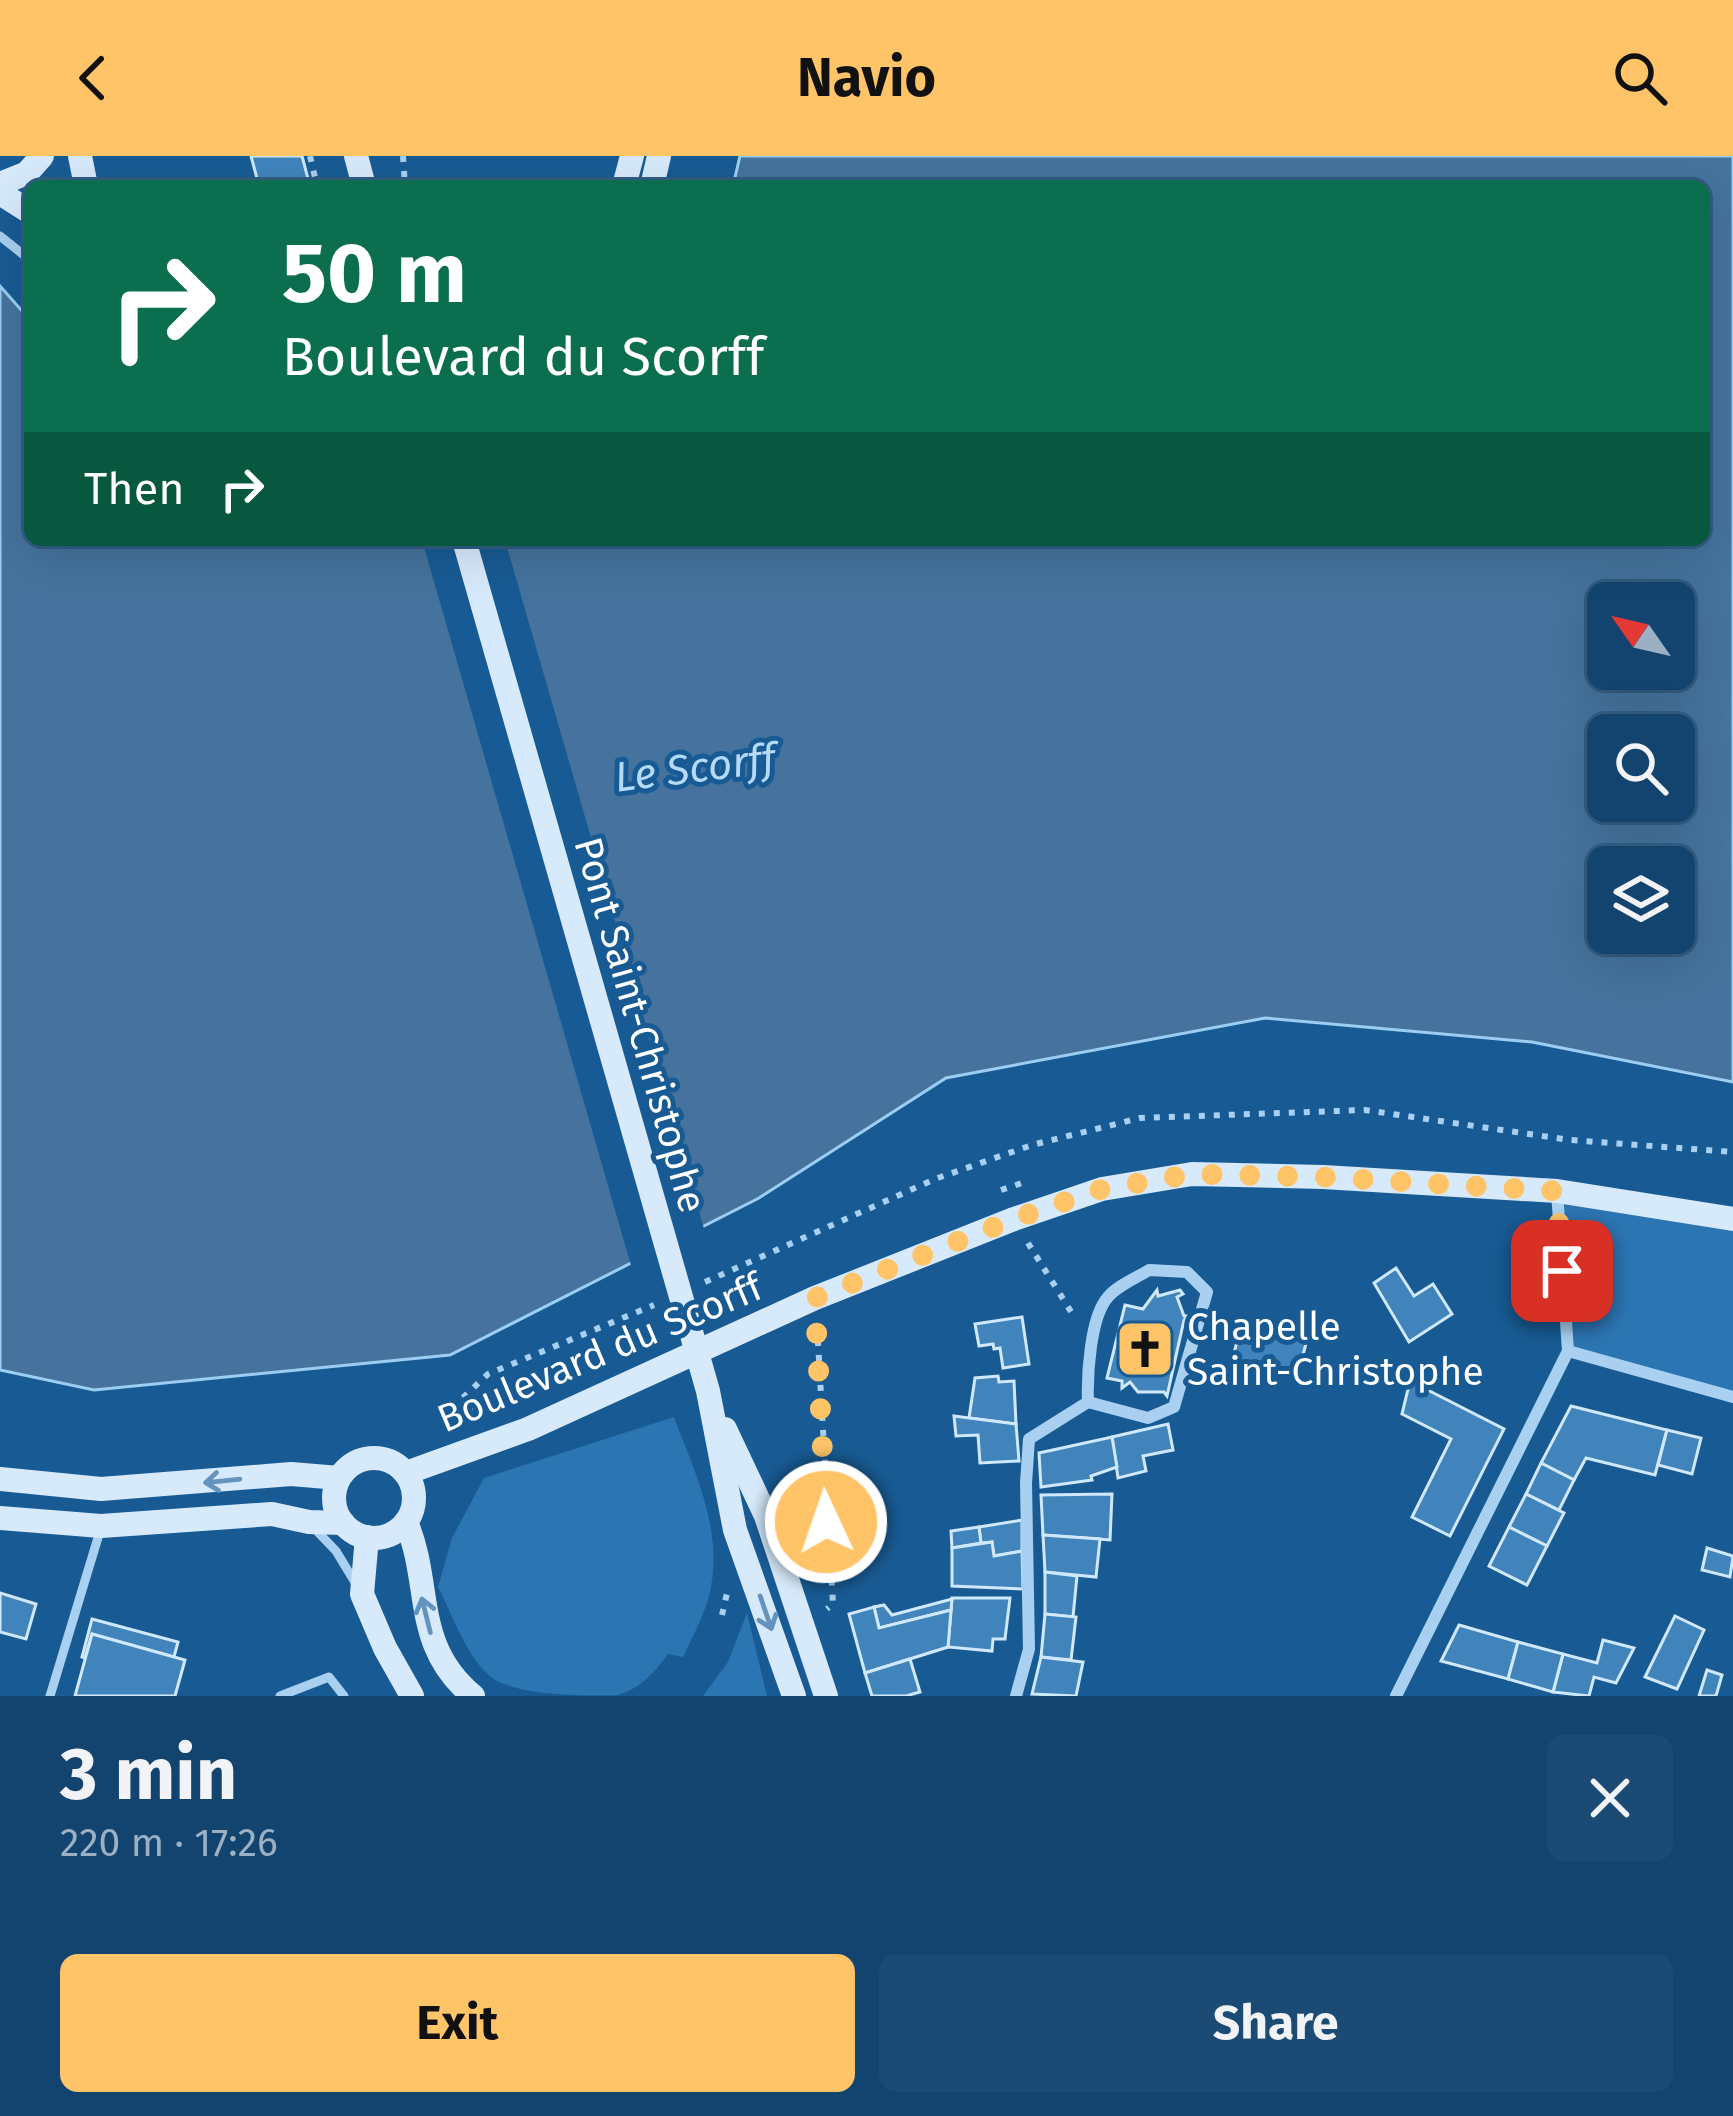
<!DOCTYPE html>
<html lang="en">
<head>
<meta charset="utf-8">
<style>
  :root { --surface:#12446f; --page:#1b4b74; --text:#f1f3f6; --muted:#9cb0c3; --line:#315c82; --accent:#ffc468 }
  body { margin:0; font-family:"Fira Sans",sans-serif; background:var(--page); color:var(--text); height:100vh; display:flex; flex-direction:column; font-size:45px; white-space:nowrap }
  * { box-sizing:border-box; margin:0 }
  p { font-size:39px; color:var(--muted) }
  .icon { flex:none; width:66px; height:66px; fill:none; stroke:currentColor; stroke-width:2; stroke-linecap:round; stroke-linejoin:round }
  .map { position:relative; height:1540px; overflow:hidden }
  .side { display:flex; flex-direction:column; background:var(--surface); flex:1 }
  .side>* { flex:none }
  .banner { position:absolute; left:24px; top:24px; width:1686px; height:366px; border-radius:18px; box-shadow:0 12px 48px #0002,0 0 0 3px var(--line); background:#0b6e4f; color:#fff; overflow:hidden }
  .needle { width:78px; rotate:304deg }
  .tools { position:absolute; left:1587px; top:426px; display:grid; gap:24px }
  .tools a { display:grid; place-items:center; width:108px; height:108px; border-radius:18px; background:var(--surface); box-shadow:0 12px 48px #0002,0 0 0 3px var(--line); font-size:60px }
  .pin { position:absolute; display:grid; place-items:center; width:102px; height:102px; color:#fff; margin:-51px; border-radius:24px; box-shadow:0 6px 18px #0006 }
  .me { position:absolute; width:132px; margin:-66px; rotate:357deg; stroke-linejoin:round; filter:drop-shadow(0 0 9px #0008) }
  .turn { display:flex; align-items:center; gap:42px; height:252px; padding:0 60px; font-size:54px }
  .turn .icon { width:156px; height:156px; stroke-width:2.5 }
  .turn b { display:block; font-size:84px; line-height:102px }
  .then { display:flex; align-items:center; height:114px; padding:0 60px; background:#0003; gap:24px; font-size:45px }
  .round { display:grid; place-items:center; flex:none; width:126px; height:126px; border-radius:18px; background:var(--page) }
  .overview { display:flex; align-items:center; justify-content:space-between; height:204px; padding:0 60px }
  h1 { font-size:72px; font-weight:700; line-height:90px }
  .cta { display:flex; gap:24px; margin-top:auto; padding:24px 60px }
  .cta a { flex:1; height:138px; border-radius:18px; background:var(--accent); color:#111; font-size:48px; font-weight:700; line-height:138px; text-align:center }
  .cta a+a { background:var(--page); color:var(--text) }
  header { display:flex; justify-content:space-between; align-items:center; height:156px; padding:0 60px; background:var(--accent); color:#111; font-size:54px; font-weight:700 }
  .map>svg:first-child { display:block }
  .green { fill:#2c75b3 }
  .water { fill:#45739d; stroke:#9ccdf3; stroke-width:3; fill-rule:evenodd }
  .pier { fill:#185b94 }
  .building { fill:#4184bc; stroke:#d0e8fb; stroke-width:3 }
  .lines { fill:none; stroke-linecap:round; stroke-linejoin:round }
  .path { stroke:#a9d0f0; stroke-width:6; stroke-dasharray:6 9; stroke-linecap:butt }
  .lane { stroke:#a9d0f0; stroke-width:9 }
  .street { stroke:#a9d0f0; stroke-width:12 }
  .secondary { stroke:#d7eafb; stroke-width:24 }
  .oneway { stroke:#6494bd }
  .route { stroke:#ffc468; stroke-width:21; stroke-dasharray:0 37.8 }
  .labels { text-anchor:middle; dominant-baseline:central; stroke-width:10; stroke-linejoin:round; paint-order:stroke }
  .street-label { font-size:39px; fill:#fff; stroke:#185b94 }
  .poi-label { font-size:39px; fill:#fff; stroke:#185b94; text-anchor:start }
  .water-label { font-size:42px; font-style:italic; fill:#b5daf7; stroke:#185b94 }
</style>
</head>
<body>
<header><svg class="icon" aria-label="back" viewBox="0 0 24 24"><path d="M15 5l-7 7 7 7"/></svg>Navio<svg class="icon" aria-label="search" viewBox="0 0 24 24"><circle cx="10" cy="10" r="6"/><path d="M15 15l6 6"/></svg></header>
<div class="map">
<svg width="1733" height="1540" viewBox="0 0 1733 1540">
  <rect width="100%" height="100%" fill="#185b94"/>
  <g class="green">
    <path d="M 1557,1035 L 1733,1063 L 1733,1241 L 1568,1195 Z"/>
    <path d="M 674,1261 C 697,1322 728,1384 706,1450 C 700,1467 691,1484 683,1501 L 668,1498 C 654,1517 641,1532 618,1539 C 588,1540 515,1540 491,1521 C 466,1500 453,1460 438,1431 L 452,1382 L 484,1322 Z"/>
    <path d="M 747,1457 L 767,1540 L 703,1540 L 728,1506 Z"/>
  </g>
  <path class="water" d="M 740,0 L 1733,0 L 1733,926 L 1532,886 L 1265,862 L 946,922 L 759,1042 L 450,1199 L 94,1234 L 0,1214 L 0,130 L 30,164 L 30,384 L 1704,384 L 1704,30 L 733,30 ZM 1608,447 L 1674,447 L 1674,513 L 1608,513 ZM 1608,579 L 1674,579 L 1674,645 L 1608,645 ZM 1608,711 L 1674,711 L 1674,777 L 1608,777 Z"/>
  <path class="pier" d="M 422,384 L 505,384 L 705,1076 L 632,1113 Z"/>
  <g class="building">
    <path d="M 251,0 L 302,0 L 310,30 L 259,30 Z"/>
    <path d="M 1396,1112 L 1414,1140 L 1433,1128 L 1452,1158 L 1409,1186 L 1374,1127 Z"/>
    <path d="M 1157,1134 L 1158,1140 L 1180,1134 L 1183,1138 L 1177,1141 L 1184,1160 L 1189,1160 L 1184,1164 L 1167,1240 L 1164,1236 L 1138,1236 L 1130,1226 L 1122,1232 L 1122,1225 L 1107,1222 L 1125,1149 L 1143,1153 Z"/>
    <path d="M 1022,1161 L 1029,1208 L 1003,1212 L 1000,1192 L 994,1193 L 993,1188 L 979,1190 L 975,1168 Z"/>
    <path d="M 1243,1162 L 1308,1180 L 1297,1222 L 1232,1205 Z"/>
    <path d="M 998,1220 L 999,1226 L 1014,1225 L 1016,1268 L 969,1262 L 975,1222 Z"/>
    <path d="M 1410,1225 L 1504,1273 L 1450,1380 L 1412,1361 L 1451,1283 L 1402,1258 Z"/>
    <path d="M 1571,1250 L 1667,1274 L 1655,1319 L 1586,1302 L 1574,1324 L 1541,1307 Z"/>
    <path d="M 954,1260 L 1016,1268 L 1019,1305 L 980,1307 L 978,1279 L 956,1280 Z"/>
    <path d="M 1168,1268 L 1173,1294 L 1143,1300 L 1146,1315 L 1118,1322 L 1112,1281 Z"/>
    <path d="M 1667,1274 L 1701,1282 L 1692,1318 L 1658,1309 Z"/>
    <path d="M 1112,1281 L 1117,1311 L 1091,1320 L 1092,1324 L 1041,1331 L 1039,1297 Z"/>
    <path d="M 1541,1307 L 1574,1324 L 1559,1354 L 1526,1338 Z"/>
    <path d="M 1112,1338 L 1110,1384 L 1043,1379 L 1041,1339 Z"/>
    <path d="M 1526,1338 L 1564,1357 L 1547,1390 L 1509,1371 Z"/>
    <path d="M 1022,1364 L 1022,1395 L 994,1400 L 992,1386 L 981,1387 L 979,1371 Z"/>
    <path d="M 979,1371 L 981,1387 L 952,1392 L 951,1375 Z"/>
    <path d="M 1509,1371 L 1547,1390 L 1527,1429 L 1489,1410 Z"/>
    <path d="M 1043,1379 L 1100,1383 L 1096,1421 L 1045,1416 Z"/>
    <path d="M 992,1386 L 994,1400 L 1022,1395 L 1023,1433 L 952,1430 L 952,1392 Z"/>
    <path d="M 1707,1392 L 1733,1400 L 1730,1421 L 1702,1414 Z"/>
    <path d="M 1045,1416 L 1077,1420 L 1073,1461 L 1045,1458 Z"/>
    <path d="M 0,1437 L 36,1448 L 26,1483 L 0,1476 Z"/>
    <path d="M 952,1442 L 1010,1442 L 1005,1483 L 993,1483 L 992,1495 L 948,1491 Z"/>
    <path d="M 952,1443 L 951,1454 L 879,1472 L 874,1451 L 884,1449 L 892,1459 Z"/>
    <path d="M 874,1451 L 879,1472 L 951,1454 L 948,1491 L 865,1517 L 849,1458 Z"/>
    <path d="M 1045,1458 L 1076,1461 L 1071,1504 L 1041,1501 Z"/>
    <path d="M 1675,1460 L 1704,1474 L 1677,1533 L 1645,1521 Z"/>
    <path d="M 92,1463 L 178,1486 L 174,1501 L 92,1478 L 85,1502 L 82,1501 Z"/>
    <path d="M 1459,1469 L 1518,1486 L 1508,1523 L 1441,1505 Z"/>
    <path d="M 92,1478 L 185,1504 L 175,1540 L 75,1540 Z"/>
    <path d="M 1603,1484 L 1634,1492 L 1616,1527 L 1594,1521 L 1589,1540 L 1553,1536 L 1563,1498 L 1597,1507 Z"/>
    <path d="M 1518,1486 L 1563,1498 L 1553,1536 L 1508,1523 Z"/>
    <path d="M 1041,1501 L 1083,1506 L 1076,1540 L 1032,1538 Z"/>
    <path d="M 910,1503 L 920,1536 L 906,1540 L 872,1540 L 865,1517 Z"/>
    <path d="M 1707,1514 L 1722,1519 L 1716,1540 L 1699,1540 Z"/>
  </g>
  <g class="lines">
    <g class="path">
      <path d="M 310,0 L 317,30"/>
      <path d="M 403,0 L 405,30"/>
      <path d="M 1001,1034 L 1028,1025"/>
      <path d="M 1028,1087 L 1075,1162"/>
      <path d="M 705,1126 L 935,1023 L 1032,989 L 1140,962 L 1365,954 L 1570,984 L 1733,996"/>
      <path d="M 817,1169 L 833,1448 L 827,1453"/>
      <path d="M 452,1252 L 488,1218 L 654,1149"/>
      <path d="M 452,1252 L 478,1254 L 565,1222"/>
      <path d="M 722,1459 L 727,1437"/>
    </g>
    <g class="lane">
      <path d="M 0,80 L 30,104"/>
      <path d="M 312,1370 L 336,1395 L 356,1428"/>
      <path d="M 50,1540 L 100,1375"/>
      <path d="M 280,1540 L 329,1521 L 344,1540"/>
    </g>
    <g class="street">
      <path d="M 1149,1114 L 1187,1116 L 1207,1136 L 1174,1251 L 1148,1262 L 1088,1246 C 1087,1220 1090,1161 1108,1141 C 1117,1130 1136,1122 1149,1114 Z"/>
      <path d="M 1568,1195 L 1733,1241"/>
      <path d="M 1016,1540 L 1029,1493 L 1026,1327 L 1029,1283 L 1088,1246"/>
      <path d="M 1396,1540 L 1568,1195 L 1557,1036"/>
    </g>
    <g class="secondary">
      <path d="M 80,0 L 86,30"/>
      <path d="M 356,0 L 364,30"/>
      <path d="M 0,28 L 27,17 L 42,0"/>
      <path d="M 624,30 L 632,0"/>
      <path d="M 652,30 L 659,0"/>
      <path d="M 0,37 L 30,56"/>
      <path d="M 464,384 L 708,1235 L 735,1374 L 794,1540"/>
      <path d="M 725,1273 L 766,1360 L 826,1540"/>
      <circle cx="374" cy="1342" r="40"/>
      <path d="M 406,1317 L 528,1273 L 815,1142 L 1014,1063 L 1102,1033 L 1192,1018 L 1323,1021 L 1557,1035 L 1733,1063"/>
      <path d="M 0,1323 L 101,1333 L 291,1318 L 339,1322"/>
      <path d="M 0,1362 L 101,1370 L 272,1358 L 309,1366 L 343,1367"/>
      <path d="M 406,1366 C 433,1429 411,1488 473,1540"/>
      <path d="M 367,1381 L 362,1438 L 385,1492 L 412,1540"/>
    </g>
  </g>
  <defs><path id="oneway-shaft" d="M-6 0H5M1.5-3L5.5 0L1.5 3" fill="none" stroke-width="1.6" stroke-linecap="round" stroke-linejoin="round" transform="scale(3)"/></defs>
  <g class="oneway">
    <use href="#oneway-shaft" transform="translate(222 1325) rotate(174)"/>
    <use href="#oneway-shaft" transform="translate(766 1457) rotate(71)"/>
    <use href="#oneway-shaft" transform="translate(426 1459) rotate(-104)"/>
  </g>
  <g class="lines">
    <path class="route" d="M 826,1366 L 815,1142 L 1014,1063 L 1102,1033 L 1192,1018 L 1323,1021 L 1557,1035 L 1562,1115"/>
  </g>
  <defs>
    <g id="church-square" transform="scale(3)"><rect x="-9" y="-9" width="18" height="18" rx="4" fill="#ffc468" stroke="#185b94"/><path d="M-1.2-6h2.4v3.5h3.3v2.4h-3.3V6h-2.4V-.1h-3.3v-2.4h3.3Z" fill="#111"/></g>
  </defs>
  <g fill-rule="evenodd">
    <use href="#church-square" x="1145" y="1193"/>
  </g>
  <g class="labels">
    <g class="street-label">
      <text transform="translate(640 869) rotate(74)">Pont Saint-Christophe</text>
      <text transform="translate(600 1197) rotate(-23)">Boulevard du Scorff</text>
    </g>
    <g class="poi-label">
      <text x="1187" y="1171">Chapelle<tspan x="1187" dy="45">Saint-Christophe</tspan></text>
    </g>
    <g class="water-label">
      <text transform="translate(695 612) rotate(-7)">Le Scorff</text>
    </g>
  </g>
</svg>
<div class="tools">
<a><svg class="needle" viewBox="-14 -14 28 28"><path d="M0-13l5 13h-10z" fill="#e53935"/><path d="M0 13l5-13h-10z" fill="#9cb0c3"/></svg></a>
<a><svg class="icon" aria-label="search" viewBox="0 0 24 24"><circle cx="10" cy="10" r="6"/><path d="M15 15l6 6"/></svg></a>
<a><svg class="icon" aria-label="layers" viewBox="0 0 24 24"><path d="M12 4l9 5-9 5-9-5zM3 14l9 5 9-5"/></svg></a>
</div>
<div class="pin" style="left:1562px;top:1115px;background:#d93025"><svg class="icon" aria-label="arrive" viewBox="0 0 24 24"><path d="M6 21V4h12l-3 4 3 4H6"/></svg></div>
<svg class="me" style="left:826px;top:1366px" viewBox="-20 -20 40 40"><circle r="17" fill="#ffc468" stroke="#fff" stroke-width="3"/><path d="M0-11L8 9 0 5-8 9z" fill="#fff"/></svg>
<div class="banner">
<div class="turn"><svg class="icon" aria-label="right" viewBox="0 0 24 24"><path d="M7 20v-9h11M14 6l5 5-5 5"/></svg><div><b>50 m</b>Boulevard du Scorff</div></div>
<div class="then">Then<svg class="icon" aria-label="right" viewBox="0 0 24 24"><path d="M7 20v-9h11M14 6l5 5-5 5"/></svg></div>
</div>
</div>
<section class="side">
<div class="overview"><div><h1>3 min</h1><p>220 m · 17:26</p></div><a class="round"><svg class="icon" aria-label="close" viewBox="0 0 24 24"><path d="M6 6l12 12M18 6L6 18"/></svg></a></div>
<div class="cta"><a>Exit</a><a>Share</a></div>
</section>
</body>
</html>
